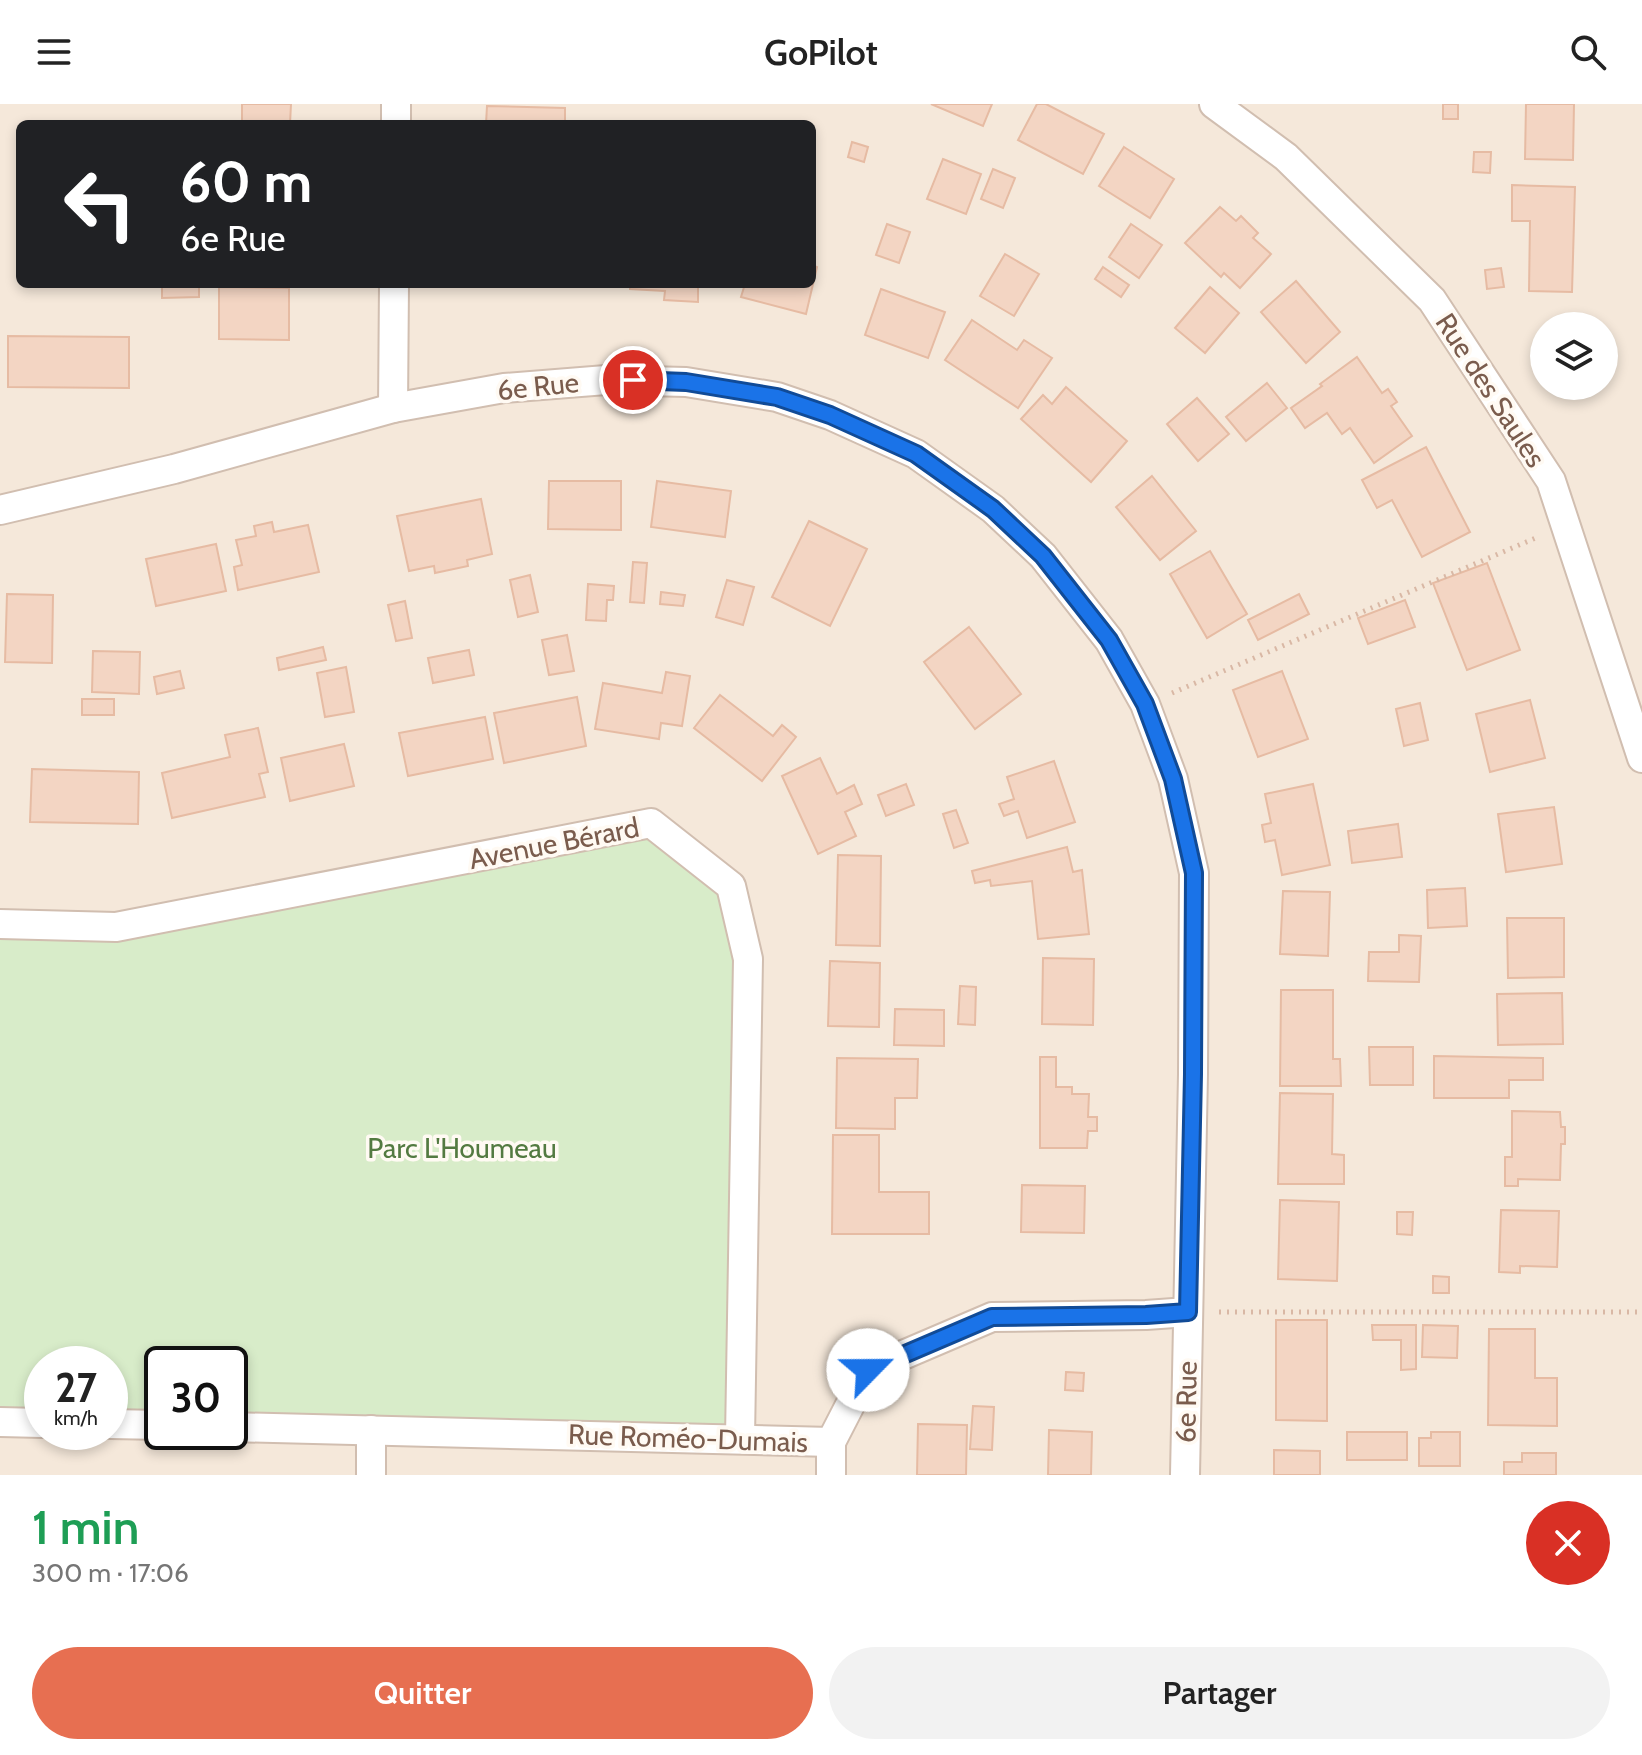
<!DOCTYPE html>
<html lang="fr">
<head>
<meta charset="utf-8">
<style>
  :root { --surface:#fff; --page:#f2f2f2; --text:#222; --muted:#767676; --accent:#e76f51 }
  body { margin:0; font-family:Cabin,sans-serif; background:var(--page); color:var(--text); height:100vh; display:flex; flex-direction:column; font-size:30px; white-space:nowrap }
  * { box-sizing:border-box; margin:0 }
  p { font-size:26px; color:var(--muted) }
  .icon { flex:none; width:44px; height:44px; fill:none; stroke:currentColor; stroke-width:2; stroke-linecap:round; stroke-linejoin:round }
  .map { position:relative; height:1371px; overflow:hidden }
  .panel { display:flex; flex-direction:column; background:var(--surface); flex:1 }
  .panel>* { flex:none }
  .top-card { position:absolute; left:16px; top:16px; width:800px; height:168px; border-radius:12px; box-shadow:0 4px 12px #0003; background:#202124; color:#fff; overflow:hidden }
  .controls { position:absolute; left:1530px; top:208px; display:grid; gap:16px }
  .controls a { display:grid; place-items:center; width:88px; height:88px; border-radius:50%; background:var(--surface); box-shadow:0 4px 12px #0003; font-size:40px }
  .speed { position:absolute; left:24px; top:1242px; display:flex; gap:16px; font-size:40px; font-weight:700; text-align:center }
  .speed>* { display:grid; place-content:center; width:104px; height:104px; border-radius:50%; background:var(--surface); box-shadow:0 4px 12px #0003; line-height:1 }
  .speed small { font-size:20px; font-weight:400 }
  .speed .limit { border:4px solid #111; border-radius:12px; background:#fff; color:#111 }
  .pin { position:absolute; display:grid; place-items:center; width:68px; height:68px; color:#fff; margin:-34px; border:4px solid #fff; border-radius:50%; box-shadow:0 2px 8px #0007 }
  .me { position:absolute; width:88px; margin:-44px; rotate:67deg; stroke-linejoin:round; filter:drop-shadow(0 0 6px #0008) }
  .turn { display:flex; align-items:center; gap:28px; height:168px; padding:0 32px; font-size:36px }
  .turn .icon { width:104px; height:104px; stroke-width:2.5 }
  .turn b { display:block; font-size:56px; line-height:68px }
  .round { display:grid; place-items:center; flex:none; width:84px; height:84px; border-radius:42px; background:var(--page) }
  .overview { display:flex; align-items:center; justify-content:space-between; height:136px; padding:0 32px }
  h1 { font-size:48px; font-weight:600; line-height:60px; color:#1e9e55 }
  .button { display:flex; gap:16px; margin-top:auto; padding:16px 32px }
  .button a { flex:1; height:92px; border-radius:48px; background:var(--accent); color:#fff; font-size:32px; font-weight:600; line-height:92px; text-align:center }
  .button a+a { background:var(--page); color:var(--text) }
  header { display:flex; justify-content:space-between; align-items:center; height:104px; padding:0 32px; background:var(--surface); font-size:36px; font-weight:600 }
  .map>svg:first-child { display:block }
  .residential { fill:#f5e8da; fill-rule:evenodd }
  .green { fill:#d8ecc9 }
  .building { fill:#f3d5c3; stroke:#e6bba3; stroke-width:2 }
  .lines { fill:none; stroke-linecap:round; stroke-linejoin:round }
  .street-casing { stroke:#d1beb0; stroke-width:32 }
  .path { stroke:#d9b8a5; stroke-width:5; stroke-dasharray:2 6; stroke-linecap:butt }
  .street { stroke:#fff; stroke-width:28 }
  .route-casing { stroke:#114b97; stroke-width:20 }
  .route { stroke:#1a73e8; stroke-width:14 }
  .labels { text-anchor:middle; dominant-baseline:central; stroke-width:7; stroke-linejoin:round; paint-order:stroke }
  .street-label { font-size:28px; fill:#7a5c4d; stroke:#fffaf3 }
  .park-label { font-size:28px; fill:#537a41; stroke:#fffaf3 }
</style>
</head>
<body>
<header><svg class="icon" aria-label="menu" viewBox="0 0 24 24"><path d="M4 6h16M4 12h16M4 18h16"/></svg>GoPilot<svg class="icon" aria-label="search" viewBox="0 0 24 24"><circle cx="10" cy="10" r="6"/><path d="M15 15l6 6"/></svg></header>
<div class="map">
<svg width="1642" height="1371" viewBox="0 0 1642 1371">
  <rect width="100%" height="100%" fill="#fdf6ec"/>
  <path class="residential" d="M 0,0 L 1642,0 L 1642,1371 L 0,1371 ZM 20,20 L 812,20 L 812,180 L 20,180 ZM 1544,222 L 1604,222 L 1604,282 L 1544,282 ZM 42,1260 L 110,1260 L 110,1328 L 42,1328 ZM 162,1260 L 230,1260 L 230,1328 L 162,1328 Z"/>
  <path class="green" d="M 651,719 L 731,782 L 748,855 L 740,1334 L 230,1323 L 230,1260 L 162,1260 L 162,1321 L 110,1320 L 110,1260 L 42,1260 L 42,1319 L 0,1318 L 0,820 L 116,823 Z"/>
  <g class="building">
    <path d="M 242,0 L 291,0 L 290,20 L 242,20 Z"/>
    <path d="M 931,0 L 992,0 L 983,22 Z"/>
    <path d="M 1037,0 L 1046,0 L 1104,30 L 1083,70 L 1018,36 Z"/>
    <rect x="1443" y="0" width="15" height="15"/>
    <path d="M 1526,0 L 1574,0 L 1573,56 L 1525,55 Z"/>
    <path d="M 487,2 L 565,4 L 565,20 L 486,20 Z"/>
    <path d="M 852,38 L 868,43 L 864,58 L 848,53 Z"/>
    <path d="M 1124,43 L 1174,75 L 1150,114 L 1099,82 Z"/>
    <path d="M 1474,48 L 1491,48 L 1490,69 L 1473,68 Z"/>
    <path d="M 943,55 L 981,70 L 966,110 L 927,95 Z"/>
    <path d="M 993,65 L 1015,74 L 1003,104 L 981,95 Z"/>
    <path d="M 1512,81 L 1575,83 L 1572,188 L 1529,187 L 1530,117 L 1512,117 Z"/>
    <path d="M 1220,103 L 1236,117 L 1241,112 L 1258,129 L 1253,134 L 1271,150 L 1240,184 L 1224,169 L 1221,173 L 1185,139 Z"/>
    <path d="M 887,120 L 910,128 L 899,159 L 876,151 Z"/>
    <path d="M 1131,120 L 1162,141 L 1139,174 L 1109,153 Z"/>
    <path d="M 1005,150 L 1039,170 L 1014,212 L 980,192 Z"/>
    <path d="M 812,161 L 817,163 L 806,210 L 741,193 L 745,180 L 812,180 Z"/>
    <path d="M 1103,163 L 1129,181 L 1121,193 L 1095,175 Z"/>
    <path d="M 1501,164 L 1504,183 L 1487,185 L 1485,166 Z"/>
    <path d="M 1296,177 L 1340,228 L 1306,259 L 1261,208 Z"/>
    <path d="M 162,180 L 199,180 L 199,193 L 162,194 Z"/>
    <path d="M 630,180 L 698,180 L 698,198 L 664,196 L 665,187 L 630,185 Z"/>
    <path d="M 219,183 L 289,184 L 289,236 L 219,235 Z"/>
    <path d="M 1210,183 L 1239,209 L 1205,249 L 1175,224 Z"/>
    <path d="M 881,185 L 945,208 L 928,254 L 865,231 Z"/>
    <path d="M 972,216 L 1017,246 L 1024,236 L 1052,254 L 1018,304 L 945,256 Z"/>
    <path d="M 8,232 L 129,233 L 129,284 L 8,283 Z"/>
    <path d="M 1357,253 L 1382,289 L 1388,285 L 1397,298 L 1391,302 L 1412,332 L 1374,359 L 1350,324 L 1342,330 L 1327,309 L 1305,324 L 1291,304 L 1322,282 L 1320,280 Z"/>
    <path d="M 1267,279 L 1287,304 L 1246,337 L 1226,313 Z"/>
    <path d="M 1066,283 L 1127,337 L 1091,378 L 1021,315 L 1043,291 L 1052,300 Z"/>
    <path d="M 1197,294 L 1229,330 L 1198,357 L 1167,320 Z"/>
    <path d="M 1426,343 L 1470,428 L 1422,453 L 1392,396 L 1377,404 L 1362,376 Z"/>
    <path d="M 1152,372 L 1196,427 L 1160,456 L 1116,403 Z"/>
    <path d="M 549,377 L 621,377 L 621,426 L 548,425 Z"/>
    <path d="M 657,377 L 731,387 L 725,433 L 651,423 Z"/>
    <path d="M 481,395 L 492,450 L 467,456 L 468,462 L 435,469 L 434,462 L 409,467 L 397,412 Z"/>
    <path d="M 809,417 L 867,445 L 830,522 L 772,493 Z"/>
    <path d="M 272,418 L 274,428 L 308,421 L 319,468 L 238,486 L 234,463 L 242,461 L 236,436 L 256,432 L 254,422 Z"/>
    <path d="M 216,440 L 226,487 L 156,502 L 146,455 Z"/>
    <path d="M 1210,447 L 1247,510 L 1207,534 L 1170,470 Z"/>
    <path d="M 633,458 L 647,459 L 644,499 L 630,498 Z"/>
    <path d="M 1487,459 L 1520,546 L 1467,566 L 1433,479 Z"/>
    <path d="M 530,471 L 538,508 L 518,513 L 510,476 Z"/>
    <path d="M 727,476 L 754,483 L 743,521 L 716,513 Z"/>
    <path d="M 588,480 L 614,482 L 613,496 L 607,496 L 606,517 L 586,516 Z"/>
    <path d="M 661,488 L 685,491 L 683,502 L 660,500 Z"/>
    <path d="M 7,490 L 53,491 L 52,559 L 5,558 Z"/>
    <path d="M 1299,490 L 1309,510 L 1258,536 L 1248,516 Z"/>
    <path d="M 1405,496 L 1415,523 L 1368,540 L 1358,514 Z"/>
    <path d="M 405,497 L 412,534 L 396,537 L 388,501 Z"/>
    <path d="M 969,523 L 1021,590 L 975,625 L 924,558 Z"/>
    <path d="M 567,531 L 574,567 L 549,571 L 542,536 Z"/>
    <path d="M 323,543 L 326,556 L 279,566 L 277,554 Z"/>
    <path d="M 469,546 L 474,571 L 433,579 L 428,554 Z"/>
    <path d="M 93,547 L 140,548 L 139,590 L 92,588 Z"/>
    <path d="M 346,563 L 354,608 L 325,613 L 317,569 Z"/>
    <path d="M 180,567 L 184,584 L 157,590 L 154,573 Z"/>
    <path d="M 1282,567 L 1308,635 L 1258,653 L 1233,586 Z"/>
    <path d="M 666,568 L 690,572 L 682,622 L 661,619 L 659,635 L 595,625 L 603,579 L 662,589 Z"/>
    <path d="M 720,591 L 773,632 L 782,621 L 796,633 L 762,677 L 694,624 Z"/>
    <path d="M 577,593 L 586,642 L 504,659 L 494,609 Z"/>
    <rect x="82" y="595" width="32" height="16"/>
    <path d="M 1530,596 L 1545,654 L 1490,668 L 1476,610 Z"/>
    <path d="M 1420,599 L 1428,636 L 1404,642 L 1396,605 Z"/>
    <path d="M 485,613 L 493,655 L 408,672 L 399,629 Z"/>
    <path d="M 258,624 L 268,668 L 259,670 L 265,693 L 172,714 L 162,669 L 230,653 L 225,631 Z"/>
    <path d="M 344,640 L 354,682 L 290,697 L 281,654 Z"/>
    <path d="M 820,654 L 837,690 L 854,681 L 862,700 L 845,708 L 856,732 L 818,750 L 782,672 Z"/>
    <path d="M 1054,657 L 1075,718 L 1027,734 L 1018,707 L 1004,712 L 999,700 L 1014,695 L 1007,673 Z"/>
    <path d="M 32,665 L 139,668 L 138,720 L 30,718 Z"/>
    <path d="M 906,680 L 914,701 L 886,712 L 878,691 Z"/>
    <path d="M 1313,680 L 1330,761 L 1282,771 L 1275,736 L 1265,738 L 1262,721 L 1271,719 L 1265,690 Z"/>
    <path d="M 1554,703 L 1562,760 L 1506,768 L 1498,710 Z"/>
    <path d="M 956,706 L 968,739 L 954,744 L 943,710 Z"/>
    <path d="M 1398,720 L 1402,753 L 1352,759 L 1348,727 Z"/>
    <path d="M 1067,743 L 1073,768 L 1082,766 L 1089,830 L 1038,835 L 1032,777 L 991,782 L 990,776 L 975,779 L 972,767 Z"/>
    <path d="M 838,751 L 881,752 L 880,842 L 836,841 Z"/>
    <path d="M 1465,784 L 1467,822 L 1428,824 L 1427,786 Z"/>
    <path d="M 1283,787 L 1330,788 L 1328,852 L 1280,850 Z"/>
    <path d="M 1507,814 L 1564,814 L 1564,873 L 1508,874 Z"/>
    <path d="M 1399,831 L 1421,832 L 1419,878 L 1368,877 L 1369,848 L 1399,848 Z"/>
    <path d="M 1043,854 L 1094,855 L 1093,921 L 1042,920 Z"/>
    <path d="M 830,857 L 880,859 L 879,923 L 828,922 Z"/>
    <path d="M 960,882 L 976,883 L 975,921 L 958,920 Z"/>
    <path d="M 1281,886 L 1333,886 L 1333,955 L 1340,955 L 1341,982 L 1280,982 Z"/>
    <path d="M 1562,889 L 1563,940 L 1498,941 L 1497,890 Z"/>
    <path d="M 895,905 L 944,906 L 944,942 L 894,941 Z"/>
    <path d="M 1369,943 L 1413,943 L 1413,981 L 1370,981 Z"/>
    <path d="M 1434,952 L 1543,954 L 1543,976 L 1509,976 L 1509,994 L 1434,994 Z"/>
    <path d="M 1040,953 L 1056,953 L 1056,983 L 1072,983 L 1072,990 L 1089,990 L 1088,1013 L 1097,1013 L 1097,1027 L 1088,1027 L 1087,1044 L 1040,1044 Z"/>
    <path d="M 837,954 L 918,955 L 917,994 L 895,994 L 895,1025 L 836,1024 Z"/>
    <path d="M 1280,989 L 1333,990 L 1332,1050 L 1344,1051 L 1344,1080 L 1278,1080 Z"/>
    <path d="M 1512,1007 L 1560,1008 L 1561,1023 L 1565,1023 L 1565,1040 L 1561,1040 L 1560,1076 L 1518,1075 L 1518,1082 L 1505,1082 L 1505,1053 L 1512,1053 Z"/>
    <path d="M 833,1031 L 879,1031 L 879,1088 L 929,1088 L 929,1130 L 832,1130 Z"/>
    <path d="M 1022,1081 L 1085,1082 L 1084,1129 L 1021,1128 Z"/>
    <path d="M 1280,1096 L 1339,1098 L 1337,1177 L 1278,1175 Z"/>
    <path d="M 1501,1106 L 1559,1107 L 1557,1163 L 1520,1162 L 1520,1169 L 1499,1168 Z"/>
    <path d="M 1397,1108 L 1413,1108 L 1412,1131 L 1397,1130 Z"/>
    <path d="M 1433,1172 L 1449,1173 L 1449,1189 L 1433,1189 Z"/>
    <path d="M 1276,1216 L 1327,1216 L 1327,1317 L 1276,1316 Z"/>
    <path d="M 1372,1221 L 1416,1221 L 1416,1265 L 1401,1266 L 1401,1236 L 1373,1236 Z"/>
    <path d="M 1423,1221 L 1458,1222 L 1457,1254 L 1422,1253 Z"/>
    <path d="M 1489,1225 L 1535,1225 L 1535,1274 L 1557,1274 L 1557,1322 L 1488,1321 Z"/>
    <path d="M 1066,1268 L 1084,1269 L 1083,1287 L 1065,1286 Z"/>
    <path d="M 973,1302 L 994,1303 L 992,1346 L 970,1345 Z"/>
    <path d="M 918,1320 L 967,1321 L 966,1371 L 917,1371 Z"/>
    <path d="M 1049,1326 L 1092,1328 L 1091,1371 L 1048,1371 Z"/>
    <rect x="1347" y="1328" width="60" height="28"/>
    <path d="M 1431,1328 L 1460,1328 L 1460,1362 L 1419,1362 L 1419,1334 L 1431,1334 Z"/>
    <path d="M 1274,1346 L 1320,1347 L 1320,1371 L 1274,1371 Z"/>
    <path d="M 1522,1349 L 1556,1349 L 1556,1371 L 1504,1371 L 1504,1358 L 1522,1358 Z"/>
  </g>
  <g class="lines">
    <g class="street-casing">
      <g id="street">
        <path d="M 1214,0 L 1286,53 L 1432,196 L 1551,377 L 1642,654"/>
        <path d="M 396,20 L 396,0"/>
        <path d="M 393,304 L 394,180"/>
        <path d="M 0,406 L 174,365 L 393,304 L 504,284 L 606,276 L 686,278 L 777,293 L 830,311 L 916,350 L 993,405 L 1043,452 L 1109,536 L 1145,600 L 1173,675 L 1194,769 L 1193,970 L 1185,1371"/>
        <path d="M 0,820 L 116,823 L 651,719 L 731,782 L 748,855 L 740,1334"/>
        <path d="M 0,1318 L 42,1319"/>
        <path d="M 110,1320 L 162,1321"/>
        <path d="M 230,1323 L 831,1338"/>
        <path d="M 371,1371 L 371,1326"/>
        <path d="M 831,1371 L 831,1338 L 868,1266 L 992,1213 L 1146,1211 L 1188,1208"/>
      </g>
    </g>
    <g class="path">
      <path d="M 1172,589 L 1538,433"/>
      <path d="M 1219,1208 L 1642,1208"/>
    </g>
    <use href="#street" class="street"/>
  </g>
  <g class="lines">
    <g class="route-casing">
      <path id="route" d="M 633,276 L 686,278 L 777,293 L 830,311 L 916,350 L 993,405 L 1043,452 L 1109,536 L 1145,600 L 1173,675 L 1194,769 L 1193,970 L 1188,1208 L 1146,1211 L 992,1213 L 868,1266"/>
    </g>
    <use href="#route" class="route"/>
  </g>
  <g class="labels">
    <g class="street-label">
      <text transform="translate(538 282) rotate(-6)">6e Rue</text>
      <text transform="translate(1491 286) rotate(57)">Rue des Saules</text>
      <text transform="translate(554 739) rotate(-11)">Avenue Bérard</text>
      <text transform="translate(1186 1298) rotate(-89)">6e Rue</text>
      <text transform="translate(688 1334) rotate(2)">Rue Roméo-Dumais</text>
    </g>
    <g class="park-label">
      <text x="462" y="1044">Parc L'Houmeau</text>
    </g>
  </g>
</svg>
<div class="controls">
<a><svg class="icon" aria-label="layers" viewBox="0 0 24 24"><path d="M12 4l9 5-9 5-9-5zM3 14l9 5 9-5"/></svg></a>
</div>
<div class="speed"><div>27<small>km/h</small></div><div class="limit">30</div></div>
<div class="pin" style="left:633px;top:276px;background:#d93025"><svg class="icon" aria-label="arrive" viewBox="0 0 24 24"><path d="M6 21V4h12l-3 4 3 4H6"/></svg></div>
<svg class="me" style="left:868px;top:1266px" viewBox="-20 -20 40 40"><circle r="19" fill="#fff"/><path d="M0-13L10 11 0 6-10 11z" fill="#1a73e8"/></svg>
<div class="top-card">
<div class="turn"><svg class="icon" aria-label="left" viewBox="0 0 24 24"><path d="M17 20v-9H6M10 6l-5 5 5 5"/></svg><div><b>60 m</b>6e Rue</div></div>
</div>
</div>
<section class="panel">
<div class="overview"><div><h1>1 min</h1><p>300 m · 17:06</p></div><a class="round" style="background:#d93025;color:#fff"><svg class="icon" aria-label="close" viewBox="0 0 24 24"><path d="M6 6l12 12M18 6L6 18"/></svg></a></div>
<div class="button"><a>Quitter</a><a>Partager</a></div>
</section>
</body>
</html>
